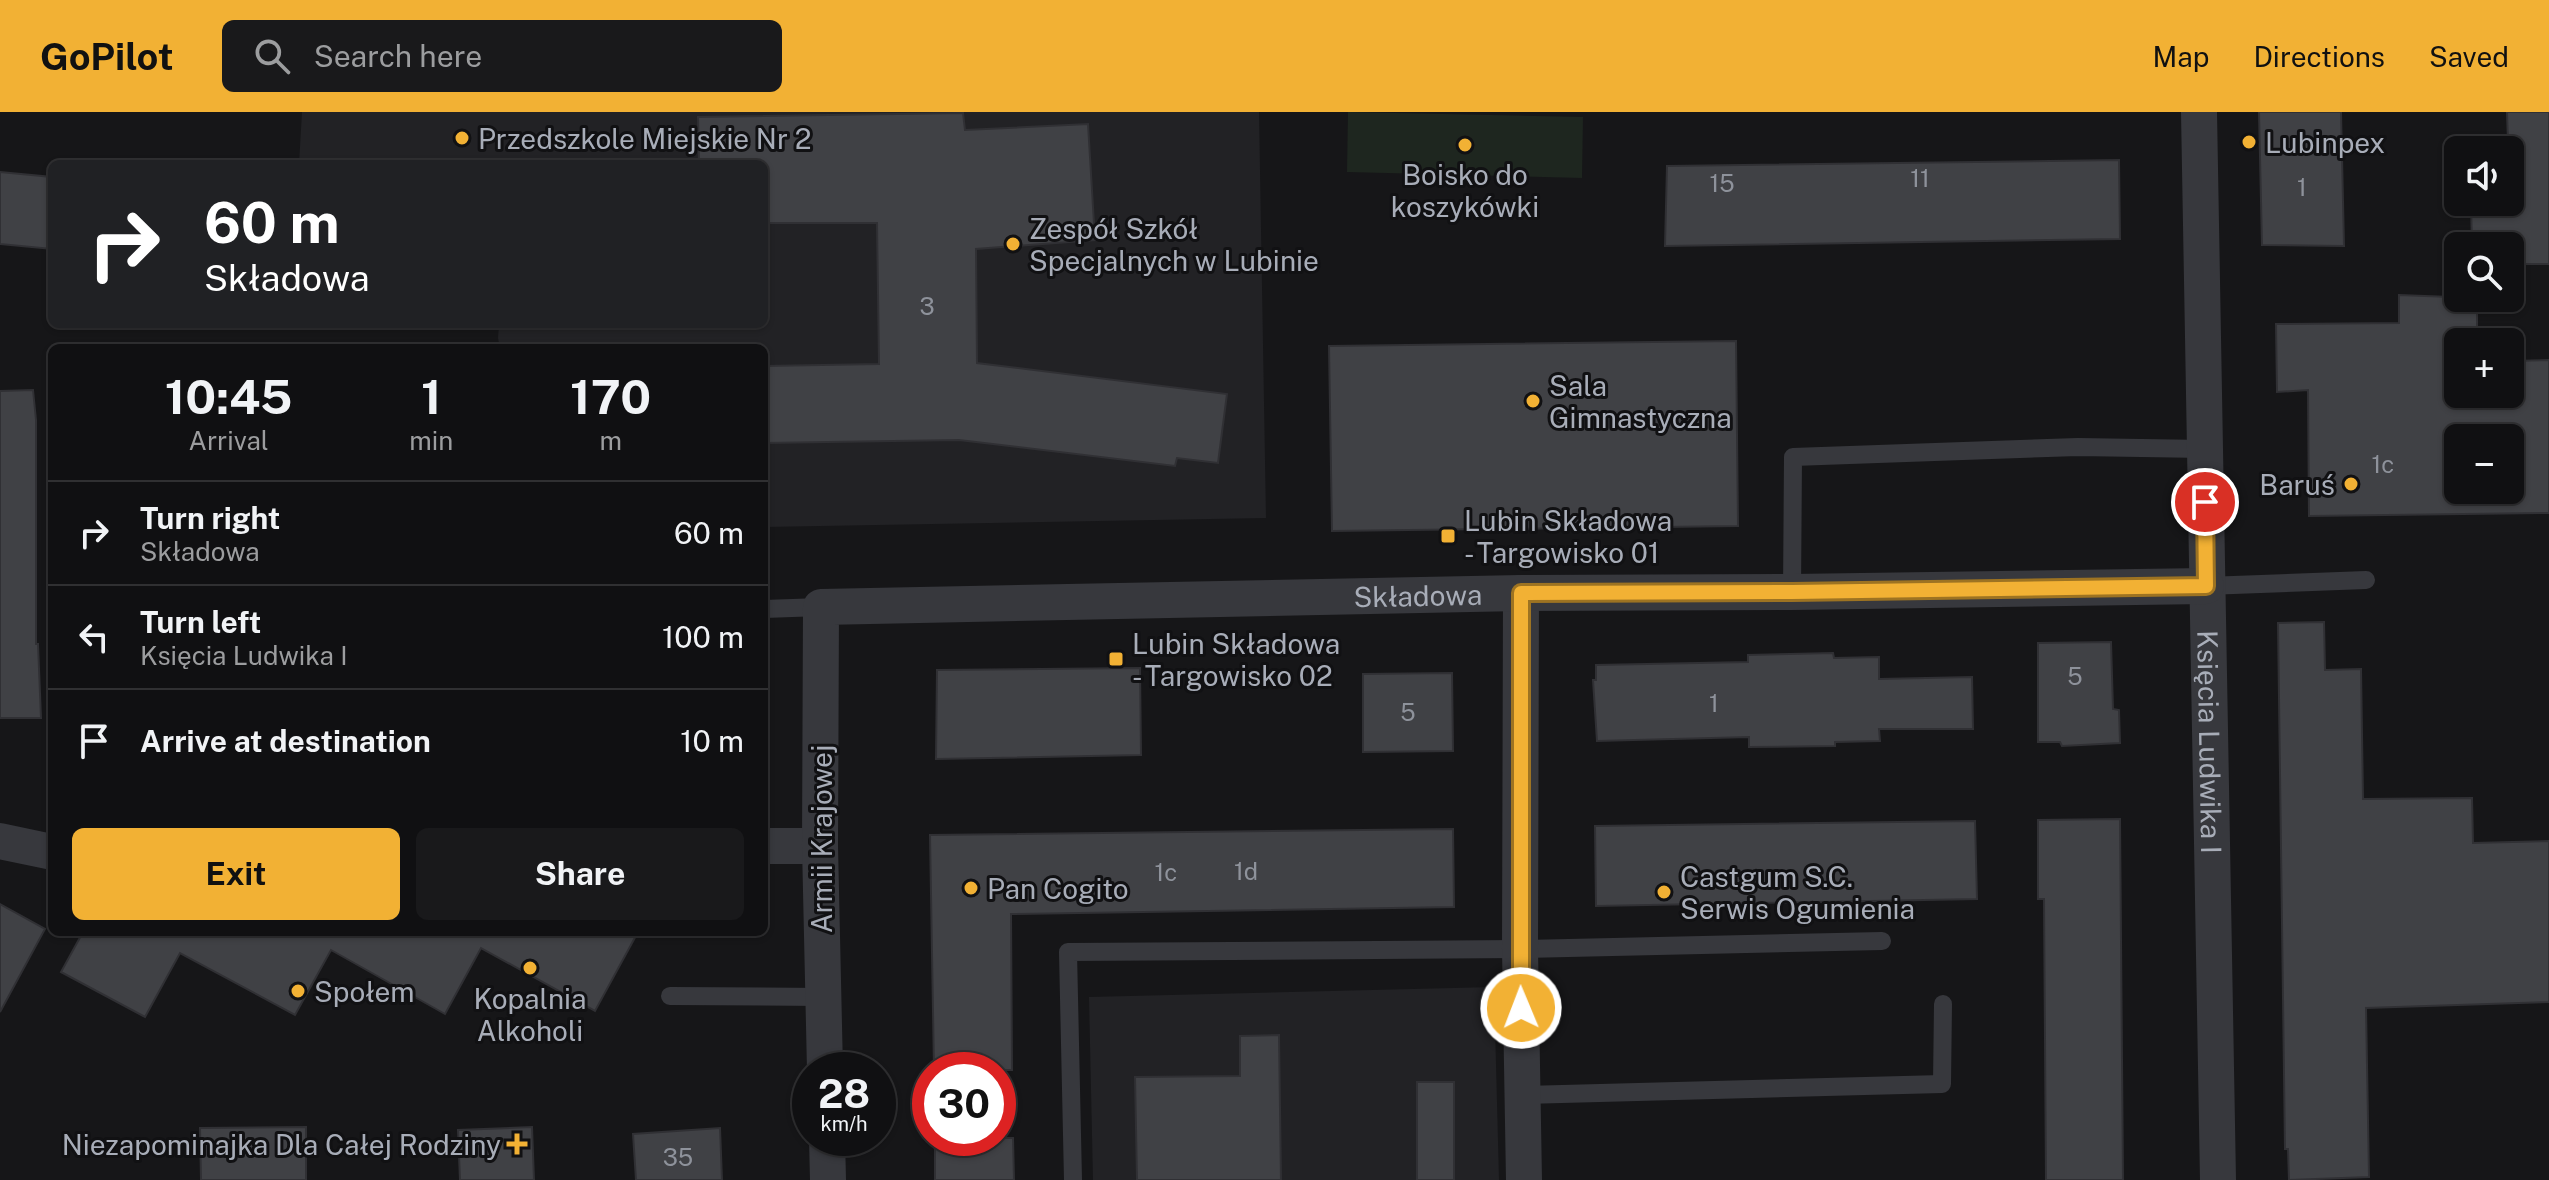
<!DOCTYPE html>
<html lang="en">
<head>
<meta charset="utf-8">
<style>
  :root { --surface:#101012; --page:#19191b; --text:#f1f3f6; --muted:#9c9d9f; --line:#303032; --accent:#f2b134 }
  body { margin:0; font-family:"Public Sans",sans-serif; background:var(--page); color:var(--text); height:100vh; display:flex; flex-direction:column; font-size:30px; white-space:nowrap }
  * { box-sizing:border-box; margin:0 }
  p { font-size:26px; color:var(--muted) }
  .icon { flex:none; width:44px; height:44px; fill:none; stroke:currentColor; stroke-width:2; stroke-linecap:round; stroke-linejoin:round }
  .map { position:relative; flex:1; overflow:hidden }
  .details { position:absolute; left:48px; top:232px; width:720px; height:592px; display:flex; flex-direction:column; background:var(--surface); border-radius:12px; box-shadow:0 2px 6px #0004,0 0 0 2px var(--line) }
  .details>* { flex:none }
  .banner { position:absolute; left:48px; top:48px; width:720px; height:168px; border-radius:12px; box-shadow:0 2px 6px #0004,0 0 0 2px var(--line); background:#202124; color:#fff; overflow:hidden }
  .buttons { position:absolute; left:2444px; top:24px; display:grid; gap:16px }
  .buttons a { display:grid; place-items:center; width:80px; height:80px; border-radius:12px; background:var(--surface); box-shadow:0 2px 6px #0004,0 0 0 2px var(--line); font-size:40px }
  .speed { position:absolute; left:792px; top:940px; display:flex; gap:16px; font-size:40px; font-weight:700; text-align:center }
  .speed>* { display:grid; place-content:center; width:104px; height:104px; border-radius:50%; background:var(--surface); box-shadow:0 2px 6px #0004,0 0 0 2px var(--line); line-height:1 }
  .speed small { font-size:20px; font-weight:400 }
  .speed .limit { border:12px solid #d22; background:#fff; color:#111 }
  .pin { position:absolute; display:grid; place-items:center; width:68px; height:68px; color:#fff; margin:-34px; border:4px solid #fff; border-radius:50%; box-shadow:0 2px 8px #0007 }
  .me { position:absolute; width:88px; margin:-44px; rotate:359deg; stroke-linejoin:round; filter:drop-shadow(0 0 6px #0008) }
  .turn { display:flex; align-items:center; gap:28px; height:168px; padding:0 24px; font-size:36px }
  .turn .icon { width:104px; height:104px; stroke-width:2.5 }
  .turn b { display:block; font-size:56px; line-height:68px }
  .eta { display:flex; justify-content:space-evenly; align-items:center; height:136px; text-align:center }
  .eta b { font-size:48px; font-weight:700; line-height:56px }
  .cta { display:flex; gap:16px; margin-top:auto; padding:16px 24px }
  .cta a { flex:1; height:92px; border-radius:12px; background:var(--accent); color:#111; font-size:32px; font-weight:700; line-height:92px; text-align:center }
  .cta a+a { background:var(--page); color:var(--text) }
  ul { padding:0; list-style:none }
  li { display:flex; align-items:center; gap:24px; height:104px; padding:0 24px; border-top:2px solid var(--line) }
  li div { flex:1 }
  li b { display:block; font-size:30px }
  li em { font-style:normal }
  header { display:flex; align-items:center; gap:48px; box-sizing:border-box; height:112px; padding:0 40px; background:var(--accent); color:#111 }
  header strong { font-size:38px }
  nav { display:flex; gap:44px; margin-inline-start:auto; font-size:28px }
  .search { width:560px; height:72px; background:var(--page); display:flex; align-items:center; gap:20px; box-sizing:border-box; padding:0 28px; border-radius:12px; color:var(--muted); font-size:30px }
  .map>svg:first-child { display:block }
  .built { fill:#222225 }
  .pitch { fill:#1e261f }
  .building { fill:#404145; stroke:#303034; stroke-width:2; fill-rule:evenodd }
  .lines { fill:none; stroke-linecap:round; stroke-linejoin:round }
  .service { stroke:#37383d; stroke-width:18 }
  .minor { stroke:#37383d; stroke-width:36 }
  .route-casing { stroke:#9d7322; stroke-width:20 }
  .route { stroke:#f2b134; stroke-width:14 }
  .poi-dot { fill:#f2b134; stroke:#111113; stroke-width:3 }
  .labels { text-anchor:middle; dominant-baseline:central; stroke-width:6; stroke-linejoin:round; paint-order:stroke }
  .number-label { font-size:24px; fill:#8e929b }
  .poi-label { font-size:28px; fill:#a8adb8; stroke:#111113; text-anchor:start }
  .street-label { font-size:28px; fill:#a8adb8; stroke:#111113 }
</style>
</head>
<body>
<header>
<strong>GoPilot</strong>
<div class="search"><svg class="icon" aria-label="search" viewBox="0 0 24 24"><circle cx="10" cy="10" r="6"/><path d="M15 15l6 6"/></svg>Search here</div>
<nav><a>Map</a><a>Directions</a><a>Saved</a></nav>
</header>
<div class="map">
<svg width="2549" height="1068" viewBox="0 0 2549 1068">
  <rect width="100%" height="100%" fill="#161618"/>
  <g class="built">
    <path d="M 302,0 L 1259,0 L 1266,406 L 764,415 L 764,236 L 500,236 L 498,226 L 499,212 L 764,212 L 764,52 L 299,52 Z"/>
    <path d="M 1494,875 L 1499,1068 L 1093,1068 L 1089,885 Z"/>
  </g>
  <path class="pitch" d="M 1348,0 L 1583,5 L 1582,66 L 1347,60 Z"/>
  <g class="building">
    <path d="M 2259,0 L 2341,0 L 2344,134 L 2262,133 Z"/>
    <path d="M 2507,0 L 2549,0 L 2549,152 L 2510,152 L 2510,134 L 2472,134 L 2471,90 L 2510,90 Z"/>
    <path d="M 963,1 L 965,18 L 1088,12 L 1095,128 L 976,137 L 977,251 L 1227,282 L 1218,351 L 1177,346 L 1175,354 L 959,328 L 764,331 L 764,254 L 879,252 L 877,111 L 764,111 L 764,52 L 699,52 L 698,5 Z"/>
    <path d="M 2119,48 L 2120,127 L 1665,134 L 1667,54 Z"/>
    <path d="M 0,60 L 52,65 L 52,137 L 0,132 Z"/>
    <path d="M 2399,183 L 2477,186 L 2477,230 L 2458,230 L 2458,282 L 2510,282 L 2510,249 L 2549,248 L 2549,401 L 2309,404 L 2308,278 L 2277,280 L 2276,212 L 2399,211 ZM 2458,326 L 2510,326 L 2510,378 L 2458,378 Z"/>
    <path d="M 1736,229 L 1738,414 L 1332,419 L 1329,234 Z"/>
    <path d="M 33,278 L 36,308 L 36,532 L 38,532 L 41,606 L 0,606 L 0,279 Z"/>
    <path d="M 2324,510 L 2325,558 L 2361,557 L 2363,687 L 2472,686 L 2473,731 L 2549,729 L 2549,890 L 2366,896 L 2369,1065 L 2289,1068 L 2288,1037 L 2285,1037 L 2278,511 Z"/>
    <path d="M 2111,530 L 2113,597 L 2119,598 L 2120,631 L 2062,634 L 2060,630 L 2038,630 L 2038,531 Z"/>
    <path d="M 1833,541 L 1834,546 L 1879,545 L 1879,567 L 1972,565 L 1973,617 L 1879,617 L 1880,629 L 1835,630 L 1835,634 L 1749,635 L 1749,625 L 1597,629 L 1593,568 L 1596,568 L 1596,553 L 1748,550 L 1748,543 Z"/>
    <path d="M 1140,556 L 1141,643 L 936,647 L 937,558 Z"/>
    <path d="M 1452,561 L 1453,639 L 1363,640 L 1363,562 Z"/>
    <path d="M 2120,707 L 2123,1068 L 2046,1068 L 2044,787 L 2038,787 L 2038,708 Z"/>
    <path d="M 1975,709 L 1977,787 L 1596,794 L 1595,714 Z"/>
    <path d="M 1453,717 L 1454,795 L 1011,802 L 1012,958 L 934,958 L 930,723 Z"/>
    <path d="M 0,792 L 45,817 L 0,900 Z"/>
    <path d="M 83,820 L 638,820 L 595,899 L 481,836 L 445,902 L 331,838 L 295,903 L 180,841 L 145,905 L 61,860 Z"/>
    <path d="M 1279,923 L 1281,1068 L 1137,1068 L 1135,965 L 1240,964 L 1240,924 Z"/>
    <rect x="1417" y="970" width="37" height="98"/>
    <path d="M 306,1015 L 306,1068 L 201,1068 L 200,1016 Z"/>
    <path d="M 532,1015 L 534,1068 L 460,1068 L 458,1018 Z"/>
    <path d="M 720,1016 L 722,1068 L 636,1068 L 633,1022 Z"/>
    <path d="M 935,1026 L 1013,1026 L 1014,1068 L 935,1068 Z"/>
  </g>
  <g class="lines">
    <g class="service">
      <path d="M 2206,474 L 2366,468"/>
      <path d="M 1792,480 L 1793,345 L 2078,335 L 2205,337"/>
      <path d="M 764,497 L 821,495"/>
      <path d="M 670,884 L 823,885"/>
      <path d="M 1522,983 L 1942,972 L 1943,892"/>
      <path d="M 1073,1068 L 1068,840 L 1520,837 L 1882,829"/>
    </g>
    <g class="minor">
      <path id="s1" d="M 2199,0 L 2218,1068"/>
      <path d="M 1521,481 L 1520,837 L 1524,1068"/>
      <path d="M 0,729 L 52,740"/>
      <path d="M 764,734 L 820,734"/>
      <path id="s2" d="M 825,958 L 820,734 L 821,495 L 1521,481 L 1792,480 L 2206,474"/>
      <path d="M 827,1026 L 828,1068"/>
    </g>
  </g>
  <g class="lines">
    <g class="route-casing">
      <path id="route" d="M 1521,896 L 1521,481 L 1792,480 L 2206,474 L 2205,390"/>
    </g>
    <use href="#route" class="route"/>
  </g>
  <g class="poi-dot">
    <circle cx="462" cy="26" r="8"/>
    <circle cx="2249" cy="30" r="8"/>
    <circle cx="1465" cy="33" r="8"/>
    <circle cx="1013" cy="132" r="8"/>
    <circle cx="1533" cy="289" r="8"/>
    <circle cx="2351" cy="372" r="8"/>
    <rect x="1440" y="416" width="16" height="16" rx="4"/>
    <rect x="1108" y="539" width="16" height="16" rx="4"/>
    <circle cx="971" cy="776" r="8"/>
    <circle cx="1664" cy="780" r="8"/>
    <circle cx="530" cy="856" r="8"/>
    <circle cx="298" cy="879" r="8"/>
    <path d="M513 1020h8v8h8v8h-8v8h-8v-8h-8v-8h8z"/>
  </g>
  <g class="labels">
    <g class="number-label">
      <text x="1920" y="66">11</text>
      <text x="1722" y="71">15</text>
      <text x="2302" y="75">1</text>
      <text x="927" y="194">3</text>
      <text x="2383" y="352">1c</text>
      <text x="2075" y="564">5</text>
      <text x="1714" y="591">1</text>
      <text x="1408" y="600">5</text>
      <text x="1246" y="759">1d</text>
      <text x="1166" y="760">1c</text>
      <text x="678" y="1045">35</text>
    </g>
    <g class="poi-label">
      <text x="478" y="26">Przedszkole Miejskie Nr 2</text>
      <text x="2265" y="30">Lubinpex</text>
      <text x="1465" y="62" text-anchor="middle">Boisko do<tspan x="1465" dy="32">koszykówki</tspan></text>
      <text x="1029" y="116">Zespół Szkół<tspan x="1029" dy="32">Specjalnych w Lubinie</tspan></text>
      <text x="1549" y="273">Sala<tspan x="1549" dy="32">Gimnastyczna</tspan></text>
      <text x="2335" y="372" text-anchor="end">Baruś</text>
      <text x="1464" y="408">Lubin Składowa<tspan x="1464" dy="32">- Targowisko 01</tspan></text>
      <text x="1132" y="531">Lubin Składowa<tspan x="1132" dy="32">- Targowisko 02</tspan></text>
      <text x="1680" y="764">Castgum S.C.<tspan x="1680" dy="32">Serwis Ogumienia</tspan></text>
      <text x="987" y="776">Pan Cogito</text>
      <text x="314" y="879">Społem</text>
      <text x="530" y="886" text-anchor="middle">Kopalnia<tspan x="530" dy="32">Alkoholi</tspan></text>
      <text x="501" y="1032" text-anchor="end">Niezapominajka Dla Całej Rodziny</text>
    </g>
    <g class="street-label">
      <text stroke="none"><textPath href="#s2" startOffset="1060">Składowa</textPath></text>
      <text stroke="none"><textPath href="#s1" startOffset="630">Księcia Ludwika I</textPath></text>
      <text transform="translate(821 727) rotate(-90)">Armii Krajowej</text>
    </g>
  </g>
</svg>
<div class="buttons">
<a><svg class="icon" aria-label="sound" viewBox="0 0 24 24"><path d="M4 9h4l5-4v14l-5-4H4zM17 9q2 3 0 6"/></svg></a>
<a><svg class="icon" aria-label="search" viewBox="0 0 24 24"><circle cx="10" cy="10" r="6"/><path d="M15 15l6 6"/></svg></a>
<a>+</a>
<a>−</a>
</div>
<div class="speed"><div>28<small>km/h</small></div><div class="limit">30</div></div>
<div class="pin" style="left:2205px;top:390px;background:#d93025"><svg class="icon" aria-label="arrive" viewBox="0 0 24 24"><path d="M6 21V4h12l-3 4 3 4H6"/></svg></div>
<svg class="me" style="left:1521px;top:896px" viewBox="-20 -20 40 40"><circle r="17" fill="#f2b134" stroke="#fff" stroke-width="3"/><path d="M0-11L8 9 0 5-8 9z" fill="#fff"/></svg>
<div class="banner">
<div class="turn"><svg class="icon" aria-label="right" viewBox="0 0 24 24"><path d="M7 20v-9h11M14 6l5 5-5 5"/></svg><div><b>60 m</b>Składowa</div></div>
</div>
<section class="details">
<div class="eta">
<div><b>10:45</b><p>Arrival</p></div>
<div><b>1</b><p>min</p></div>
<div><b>170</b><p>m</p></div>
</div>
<ul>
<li><svg class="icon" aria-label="right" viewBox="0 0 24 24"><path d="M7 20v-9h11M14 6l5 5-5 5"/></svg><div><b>Turn right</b><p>Składowa</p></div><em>60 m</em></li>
<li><svg class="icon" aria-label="left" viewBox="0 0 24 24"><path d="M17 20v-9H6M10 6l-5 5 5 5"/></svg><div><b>Turn left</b><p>Księcia Ludwika I</p></div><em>100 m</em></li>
<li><svg class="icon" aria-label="arrive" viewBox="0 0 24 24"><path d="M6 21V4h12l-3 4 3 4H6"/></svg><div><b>Arrive at destination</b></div><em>10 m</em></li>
</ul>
<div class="cta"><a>Exit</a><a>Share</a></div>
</section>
</div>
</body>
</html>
